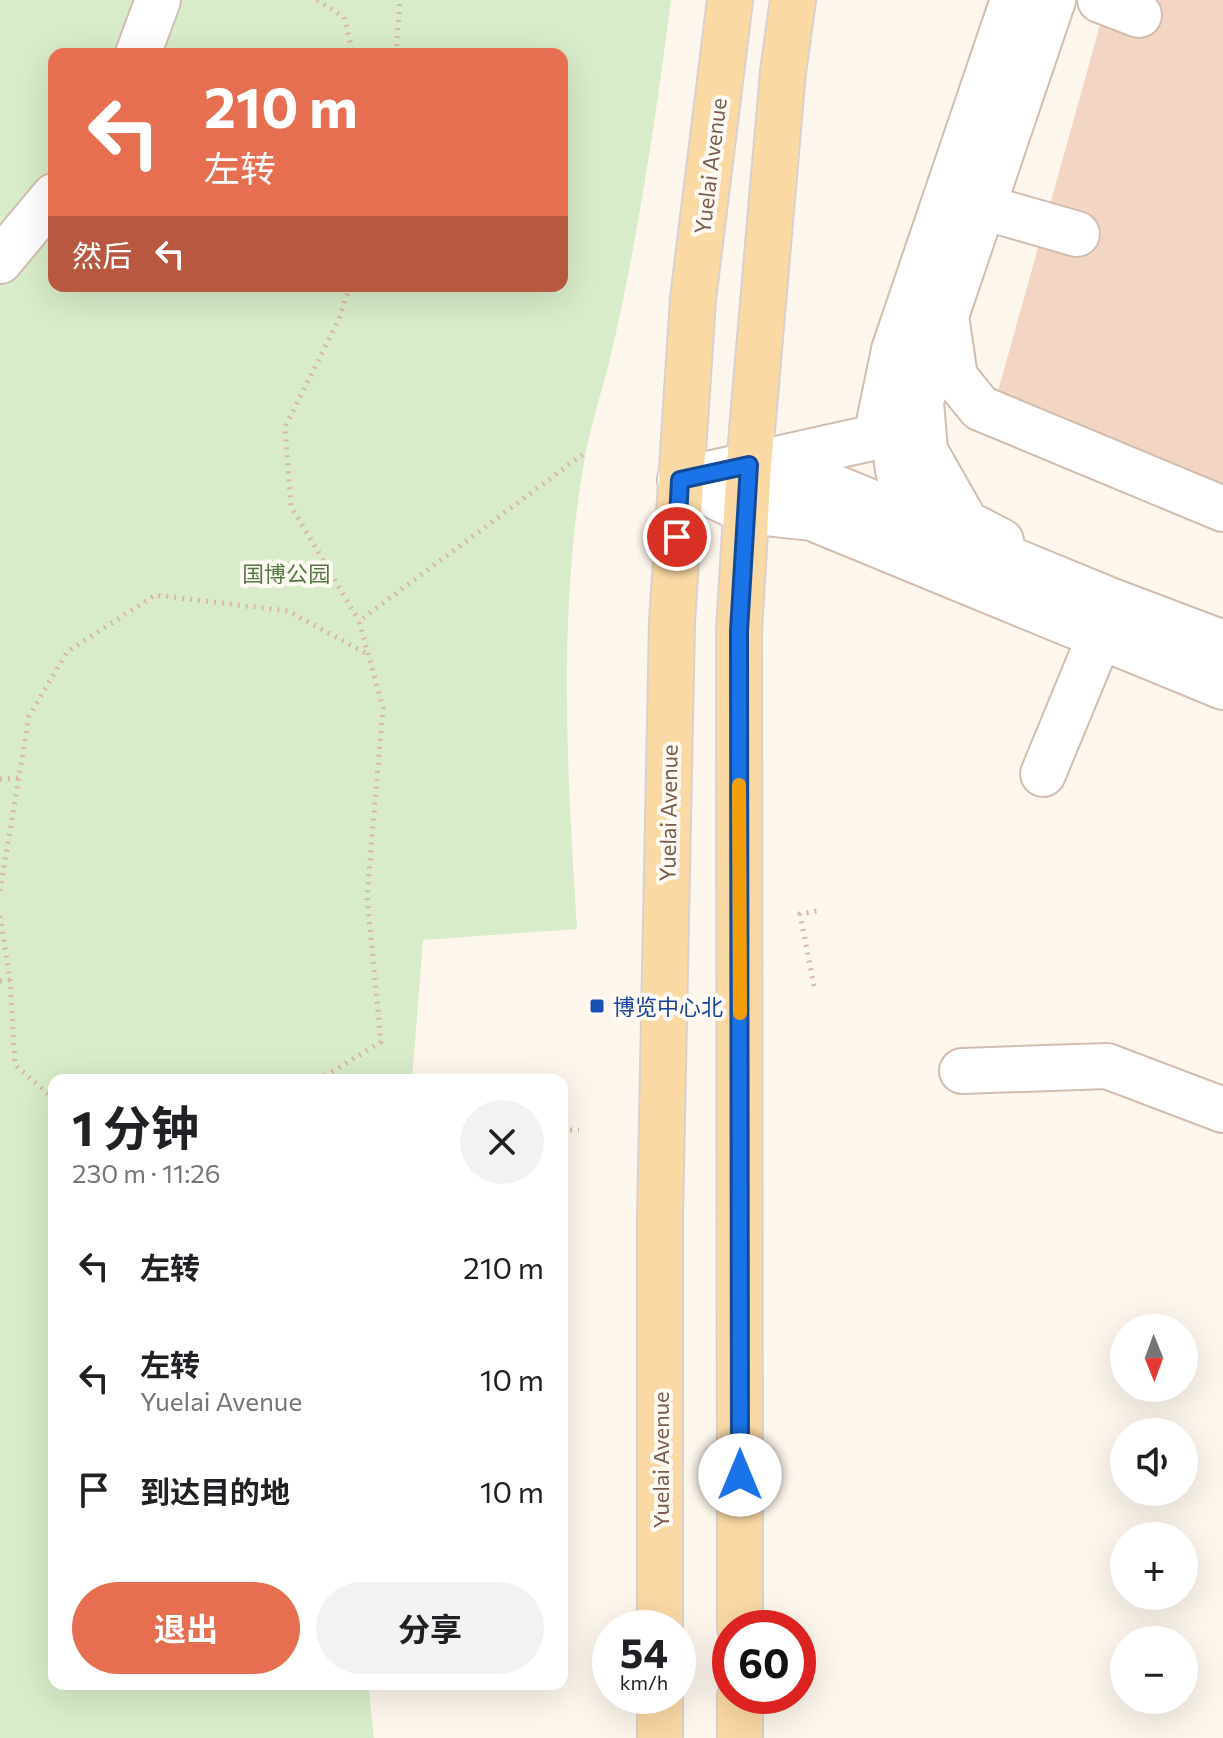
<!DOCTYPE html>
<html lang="zh">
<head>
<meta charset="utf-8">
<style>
  :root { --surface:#fff; --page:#f2f2f2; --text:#202124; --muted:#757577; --accent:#e76f51 }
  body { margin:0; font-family:Commissioner,"Noto Sans SC",sans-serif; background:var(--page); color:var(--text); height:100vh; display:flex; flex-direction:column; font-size:30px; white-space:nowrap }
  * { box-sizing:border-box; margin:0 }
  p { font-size:26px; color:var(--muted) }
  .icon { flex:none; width:44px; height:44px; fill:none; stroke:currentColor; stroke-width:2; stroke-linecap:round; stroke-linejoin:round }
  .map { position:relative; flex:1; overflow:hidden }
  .sheet { position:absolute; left:48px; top:1074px; width:520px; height:616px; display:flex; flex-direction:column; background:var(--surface); border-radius:16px; box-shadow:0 8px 32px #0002 }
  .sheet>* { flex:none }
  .guide { position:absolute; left:48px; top:48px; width:520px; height:244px; border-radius:16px; box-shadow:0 8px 32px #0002; background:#e76f51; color:#fff; overflow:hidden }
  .needle { width:52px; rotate:179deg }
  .tools { position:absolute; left:1110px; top:1314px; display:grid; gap:16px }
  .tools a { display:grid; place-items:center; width:88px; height:88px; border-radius:50%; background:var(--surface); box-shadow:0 8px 32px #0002; font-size:40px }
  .speed { position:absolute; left:592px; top:1610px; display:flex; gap:16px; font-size:40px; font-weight:700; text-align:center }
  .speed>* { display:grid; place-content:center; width:104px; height:104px; border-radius:50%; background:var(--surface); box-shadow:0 8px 32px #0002; line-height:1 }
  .speed small { font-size:20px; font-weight:400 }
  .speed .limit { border:12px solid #d22; background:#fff; color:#111 }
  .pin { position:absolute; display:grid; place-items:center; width:68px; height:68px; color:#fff; margin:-34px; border:4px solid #fff; border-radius:50%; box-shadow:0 2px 8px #0007 }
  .me { position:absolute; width:88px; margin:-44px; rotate:0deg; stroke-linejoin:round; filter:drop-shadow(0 0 6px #0008) }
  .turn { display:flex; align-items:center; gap:28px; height:168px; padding:0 24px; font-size:36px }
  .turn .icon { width:104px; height:104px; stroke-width:2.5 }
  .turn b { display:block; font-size:56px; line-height:68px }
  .then { display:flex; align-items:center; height:76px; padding:0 24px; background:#0003; gap:16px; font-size:30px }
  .round { display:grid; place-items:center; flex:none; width:84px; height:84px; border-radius:42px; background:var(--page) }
  .head { display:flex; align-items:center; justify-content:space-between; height:136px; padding:0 24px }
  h1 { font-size:48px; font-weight:700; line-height:60px }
  .cta { display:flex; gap:16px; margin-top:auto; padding:16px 24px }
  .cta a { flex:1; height:92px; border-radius:48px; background:var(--accent); color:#fff; font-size:32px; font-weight:700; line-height:92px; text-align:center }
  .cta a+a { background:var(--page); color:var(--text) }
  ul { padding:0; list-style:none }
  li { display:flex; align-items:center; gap:24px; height:112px; padding:0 24px }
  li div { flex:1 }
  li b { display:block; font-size:30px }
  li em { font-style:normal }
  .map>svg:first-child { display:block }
  .green { fill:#d8ecc9; fill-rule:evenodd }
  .building { fill:#f3d5c3 }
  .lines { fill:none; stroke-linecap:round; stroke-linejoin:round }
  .minor-casing { stroke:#d1beb0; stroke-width:48 }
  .major-casing { stroke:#dad1cd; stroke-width:48 }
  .path { stroke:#d9b8a5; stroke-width:5; stroke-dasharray:2 6; stroke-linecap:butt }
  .minor { stroke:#fff; stroke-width:44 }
  .major { stroke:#fbd9a5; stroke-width:44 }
  .route-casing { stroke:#114b97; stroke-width:20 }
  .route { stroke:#1a73e8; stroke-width:14 }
  .slow { stroke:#f59e0b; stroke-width:14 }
  .transit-dot { fill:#1a4fb4; stroke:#fffaf3; stroke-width:3 }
  .labels { text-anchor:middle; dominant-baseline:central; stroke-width:8; stroke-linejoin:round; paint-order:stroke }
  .street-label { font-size:22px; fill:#7a5c4d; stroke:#fffaf3 }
  .park-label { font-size:22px; fill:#537a41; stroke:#fffaf3 }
  .transit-label { font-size:22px; fill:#164399; stroke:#fffaf3; text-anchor:start }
</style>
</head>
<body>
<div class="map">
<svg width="1223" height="1738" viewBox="0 0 1223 1738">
  <rect width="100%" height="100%" fill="#fdf6ec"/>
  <path class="green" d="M 0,0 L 671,0 C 656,116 639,232 613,346 C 605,382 593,416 586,452 C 557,606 567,773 577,929 L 423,940 L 412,1080 L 54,1080 L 54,1684 L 368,1684 L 374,1738 L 0,1738 ZM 54,54 L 562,54 L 562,286 L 54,286 Z"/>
  <path class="building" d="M 1107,0 L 1223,0 L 1223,493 L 995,402 Z"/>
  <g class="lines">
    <g class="minor-casing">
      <g id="minor">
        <path d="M 1053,0 L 946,316 L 955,377 L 980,408 L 1223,509"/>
        <path d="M 1100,0 L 1139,15"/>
        <path d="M 138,54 L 158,0"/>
        <path d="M 983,207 L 1077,234"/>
        <path d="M 0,261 L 54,196"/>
        <path d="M 942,329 L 921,402 L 925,451 L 966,523 L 1001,541"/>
        <path d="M 894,408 C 893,450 897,504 928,534"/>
        <path d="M 763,462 L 876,437 L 894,350 L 1013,0"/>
        <path d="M 1223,643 L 1112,601 L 812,478 L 749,465 L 680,480 L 746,511 L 812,518 L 1223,687"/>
        <path d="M 1043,774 L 1100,636"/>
        <path d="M 962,1071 L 1107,1066 L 1223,1110"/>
      </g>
    </g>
    <g class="major-casing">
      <g id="major">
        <path d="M 660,1628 L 660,1218 L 672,622 L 693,299 L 730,0"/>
        <path d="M 740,1628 L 739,631 L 749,465 L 783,72 L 793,0"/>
        <path d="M 660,1696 L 660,1738"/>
        <path d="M 740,1696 L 740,1738"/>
      </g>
    </g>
    <g class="path">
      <path d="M 317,0 L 344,17 L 353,54"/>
      <path d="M 396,54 L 400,0"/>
      <path d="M 350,286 L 339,319 L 285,427 L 291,506 L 359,621"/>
      <path d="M 0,779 L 21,778"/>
      <path d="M 0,891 L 29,716 L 67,652 L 155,595 L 288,611 L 367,654"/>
      <path d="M 0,916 L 10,980 L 15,1065 L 54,1099"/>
      <path d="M 0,981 L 10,980"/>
      <path d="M 814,986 L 800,914 L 822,910"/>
      <path d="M 318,1080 L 381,1042 L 367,897 L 383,708 L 359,621 L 586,452"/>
      <path d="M 562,1130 L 579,1130"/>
    </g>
    <use href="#minor" class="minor"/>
    <use href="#major" class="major"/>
  </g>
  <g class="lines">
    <g class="route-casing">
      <path id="route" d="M 677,537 L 680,480 L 749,465 L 739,631 L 740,1475"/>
    </g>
    <use href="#route" class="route"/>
    <path class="slow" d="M 739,785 L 740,1013"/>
  </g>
  <rect class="transit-dot" x="589" y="998" width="16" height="16" rx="4"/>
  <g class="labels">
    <g class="street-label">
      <text transform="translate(710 166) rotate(-83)">Yuelai Avenue</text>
      <text transform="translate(668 813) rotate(-89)">Yuelai Avenue</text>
      <text transform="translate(660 1460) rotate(-90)">Yuelai Avenue</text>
    </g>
    <g class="park-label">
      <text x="286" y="573">国博公园</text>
    </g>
    <g class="transit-label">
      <text x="613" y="1006">博览中心北</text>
    </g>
  </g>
</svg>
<div class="tools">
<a><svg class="needle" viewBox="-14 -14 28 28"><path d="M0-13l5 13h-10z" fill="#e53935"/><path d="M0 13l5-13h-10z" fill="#757577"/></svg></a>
<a><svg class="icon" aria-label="sound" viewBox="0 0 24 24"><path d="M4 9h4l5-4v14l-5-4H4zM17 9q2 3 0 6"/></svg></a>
<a>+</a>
<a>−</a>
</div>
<div class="speed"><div>54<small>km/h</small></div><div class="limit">60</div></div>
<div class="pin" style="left:677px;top:537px;background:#d93025"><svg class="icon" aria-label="arrive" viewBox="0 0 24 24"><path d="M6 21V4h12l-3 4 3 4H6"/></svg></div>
<svg class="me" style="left:740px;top:1475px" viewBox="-20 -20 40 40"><circle r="19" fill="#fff"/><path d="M0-13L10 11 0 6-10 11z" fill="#1a73e8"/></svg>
<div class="guide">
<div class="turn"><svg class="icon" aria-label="left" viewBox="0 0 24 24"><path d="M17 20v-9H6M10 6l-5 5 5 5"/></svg><div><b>210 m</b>左转</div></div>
<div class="then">然后<svg class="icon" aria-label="left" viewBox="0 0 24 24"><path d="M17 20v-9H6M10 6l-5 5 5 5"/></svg></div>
</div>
<section class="sheet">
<div class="head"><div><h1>1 分钟</h1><p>230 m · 11:26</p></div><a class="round"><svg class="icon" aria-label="close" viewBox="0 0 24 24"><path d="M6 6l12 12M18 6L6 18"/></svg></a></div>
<ul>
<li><svg class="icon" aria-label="left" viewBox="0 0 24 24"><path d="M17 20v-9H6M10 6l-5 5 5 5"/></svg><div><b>左转</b></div><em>210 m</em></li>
<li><svg class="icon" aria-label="left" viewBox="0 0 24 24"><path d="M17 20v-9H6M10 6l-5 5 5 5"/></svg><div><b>左转</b><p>Yuelai Avenue</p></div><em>10 m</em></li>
<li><svg class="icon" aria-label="arrive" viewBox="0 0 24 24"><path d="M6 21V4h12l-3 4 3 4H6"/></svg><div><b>到达目的地</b></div><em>10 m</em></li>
</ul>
<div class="cta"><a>退出</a><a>分享</a></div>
</section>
</div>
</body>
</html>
